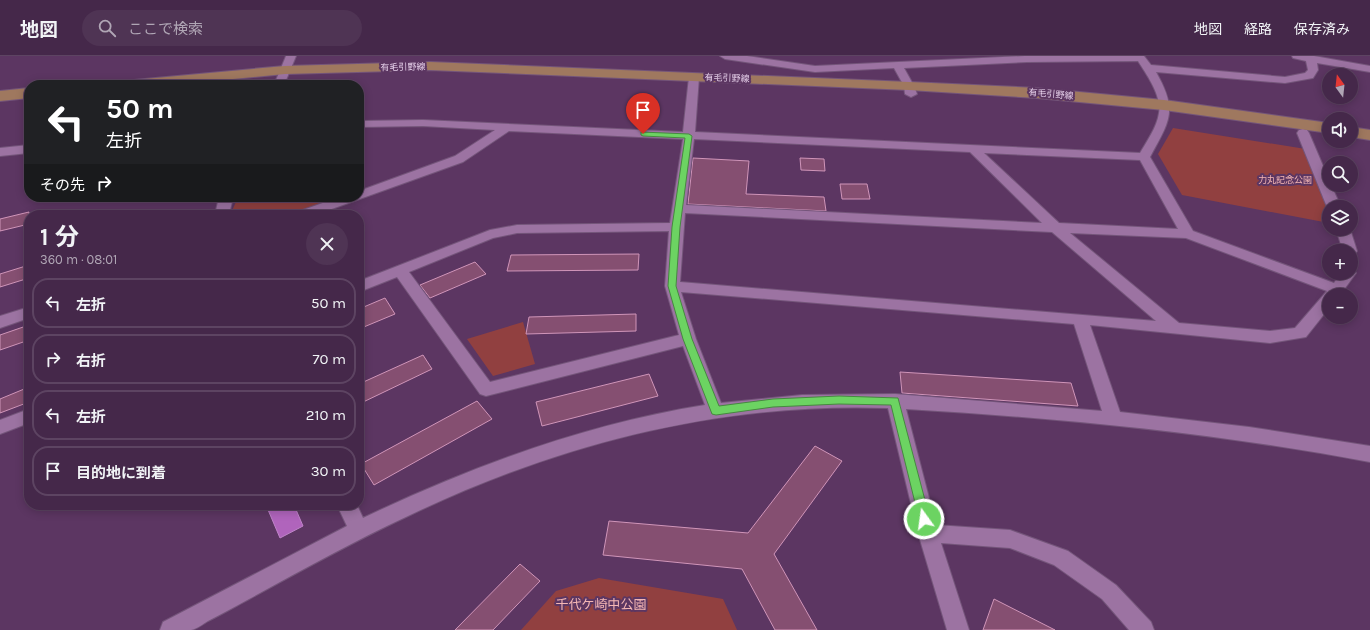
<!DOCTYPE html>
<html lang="ja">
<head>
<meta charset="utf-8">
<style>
  :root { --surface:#45284a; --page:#4f3454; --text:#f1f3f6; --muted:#b0a6b5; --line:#5d4462 }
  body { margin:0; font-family:Karla,"Noto Sans JP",sans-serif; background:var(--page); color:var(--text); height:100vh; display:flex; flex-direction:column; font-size:15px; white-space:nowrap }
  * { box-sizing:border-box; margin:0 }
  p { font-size:13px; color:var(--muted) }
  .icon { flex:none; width:22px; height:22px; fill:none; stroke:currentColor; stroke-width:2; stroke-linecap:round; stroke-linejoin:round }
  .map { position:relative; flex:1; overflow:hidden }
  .sheet { position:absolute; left:24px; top:154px; width:340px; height:300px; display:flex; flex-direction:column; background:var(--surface); border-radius:16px; box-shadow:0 2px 10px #0003,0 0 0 1px var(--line) }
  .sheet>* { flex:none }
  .top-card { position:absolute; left:24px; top:24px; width:340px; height:122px; border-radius:16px; box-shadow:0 2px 10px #0003,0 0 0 1px var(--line); background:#202124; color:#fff; overflow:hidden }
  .needle { width:26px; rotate:345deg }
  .tools { position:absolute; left:1322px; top:12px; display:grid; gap:8px }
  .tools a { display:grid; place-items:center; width:36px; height:36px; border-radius:50%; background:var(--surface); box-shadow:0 2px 10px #0003,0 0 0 1px var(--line); font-size:20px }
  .pin { position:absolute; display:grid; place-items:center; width:34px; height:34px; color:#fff; margin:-41px -17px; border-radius:50% 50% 50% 0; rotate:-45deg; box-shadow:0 0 4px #0007 }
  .pin .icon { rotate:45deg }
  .me { position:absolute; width:44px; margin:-22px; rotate:346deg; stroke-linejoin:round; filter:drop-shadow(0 0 3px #0008) }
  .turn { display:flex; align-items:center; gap:14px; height:84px; padding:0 16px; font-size:18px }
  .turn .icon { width:52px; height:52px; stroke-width:2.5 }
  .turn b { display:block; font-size:28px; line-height:34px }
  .then { display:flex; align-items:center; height:38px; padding:0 16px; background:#0003; gap:8px; font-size:15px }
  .round { display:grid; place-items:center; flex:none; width:42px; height:42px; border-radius:21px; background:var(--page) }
  .headline { display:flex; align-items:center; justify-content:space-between; height:68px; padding:0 16px }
  h1 { font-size:24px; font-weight:700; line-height:30px }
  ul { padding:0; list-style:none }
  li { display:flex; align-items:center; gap:12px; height:50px; margin:0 8px 6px; padding:0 8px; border:2px solid var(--line); border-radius:16px }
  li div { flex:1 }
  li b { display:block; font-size:15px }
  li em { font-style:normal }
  header { display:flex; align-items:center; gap:24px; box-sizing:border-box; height:56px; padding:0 20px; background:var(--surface); border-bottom:1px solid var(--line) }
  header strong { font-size:19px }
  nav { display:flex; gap:22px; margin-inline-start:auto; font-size:14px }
  .search { width:280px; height:36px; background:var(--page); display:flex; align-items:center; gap:10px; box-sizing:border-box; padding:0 14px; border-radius:22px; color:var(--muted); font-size:15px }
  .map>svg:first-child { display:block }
  .green { fill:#914040 }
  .water { fill:#b064bc; stroke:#bf84c9 }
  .building { fill:#854f71; stroke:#d095b9 }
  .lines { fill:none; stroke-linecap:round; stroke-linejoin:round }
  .minor-casing { stroke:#74557a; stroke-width:2 }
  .primary-casing { stroke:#74557a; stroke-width:2 }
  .minor { fill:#9c73a2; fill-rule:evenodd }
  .primary { fill:#9f785f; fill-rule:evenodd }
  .route { fill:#6cd362; stroke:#468940 }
  .labels { text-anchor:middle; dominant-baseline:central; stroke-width:4; stroke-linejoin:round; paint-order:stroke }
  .far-street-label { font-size:9px; fill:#e3cde7; stroke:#5c3662 }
  .far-park-label { font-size:9px; fill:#f5b7b4; stroke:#5c3662 }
  .near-park-label { font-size:13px; fill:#f5b7b4; stroke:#5c3662 }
</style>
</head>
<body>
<header>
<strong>地図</strong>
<div class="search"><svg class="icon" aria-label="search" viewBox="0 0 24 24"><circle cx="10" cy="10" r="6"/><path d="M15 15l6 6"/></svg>ここで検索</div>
<nav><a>地図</a><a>経路</a><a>保存済み</a></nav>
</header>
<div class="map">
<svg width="1370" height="574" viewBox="0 0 1370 574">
  <rect width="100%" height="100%" fill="#5c3662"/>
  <g class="green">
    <path d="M 1173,72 L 1312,94 L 1329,153 L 1329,167 L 1182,139 L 1158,98 Z"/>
    <path d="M 238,141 L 334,141 L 337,144 L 295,159 L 233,159 L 232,155 Z"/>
    <path d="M 523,266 L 535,308 L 493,320 L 467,283 Z"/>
    <path d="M 599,522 L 723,543 L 737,574 L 521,574 L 556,535 Z"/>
  </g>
  <path class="water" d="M 266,449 L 294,449 L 303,470 L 280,482 Z"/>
  <g class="building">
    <path d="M 693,102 L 749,105 L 746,138 L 824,141 L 826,155 L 688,148 Z"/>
    <path d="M 800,102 L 824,103 L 825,115 L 801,114 Z"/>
    <path d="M 840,128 L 867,128 L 870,143 L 842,143 Z"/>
    <path d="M 29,156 L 29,168 L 0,175 L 0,163 Z"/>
    <path d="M 639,198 L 638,214 L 507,215 L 511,199 Z"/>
    <path d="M 475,206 L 486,218 L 430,242 L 420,229 Z"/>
    <path d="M 29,209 L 29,222 L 0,231 L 0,218 Z"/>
    <path d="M 385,242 L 395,258 L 359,273 L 359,253 Z"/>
    <path d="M 636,258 L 636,275 L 526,278 L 529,261 Z"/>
    <path d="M 29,269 L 29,284 L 0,294 L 0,279 Z"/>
    <path d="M 423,299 L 432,313 L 359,348 L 359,328 Z"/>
    <path d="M 900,316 L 1071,327 L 1078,350 L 902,337 Z"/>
    <path d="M 649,318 L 658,340 L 542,370 L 536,346 Z"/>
    <path d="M 29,331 L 29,346 L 0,357 L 0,343 Z"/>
    <path d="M 477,345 L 492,363 L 374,429 L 361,408 Z"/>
    <path d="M 815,390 L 842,405 L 774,498 L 817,574 L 775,574 L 742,513 L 603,499 L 609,465 L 748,477 Z"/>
    <path d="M 520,508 L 540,525 L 493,574 L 455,574 Z"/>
    <path d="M 994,543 L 1055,574 L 983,574 Z"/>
  </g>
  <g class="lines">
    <g class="minor-casing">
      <g id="minor">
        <path d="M 286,0 L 296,0 L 284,29 L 274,29 Z"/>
        <path d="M 720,0 L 747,0 L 815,10 L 1025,0 L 1144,0 L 1151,9 L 1285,21 L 1305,17 L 1308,14 L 1306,5 L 1293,2 L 1292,0 L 1314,0 L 1370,10 L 1370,16 L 1317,7 L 1318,14 L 1313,22 L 1285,27 L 1156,16 C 1178,55 1170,64 1150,101 L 1193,175 L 1334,227 L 1341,217 L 1351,217 L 1351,213 L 1354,214 L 1356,217 L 1340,239 L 1329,239 L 1329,252 L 1306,281 L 1270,287 L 1090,269 L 1120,356 L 1249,371 L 1370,390 L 1370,406 C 1217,377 1061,362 906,353 L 936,469 L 1010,474 L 1068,495 L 1116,529 L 1151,566 L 1154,574 L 1129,574 L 1102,543 L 1054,509 L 1010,492 L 941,487 L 969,574 L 947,574 L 918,477 L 888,352 C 721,346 558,388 408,460 C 354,485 302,514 249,543 C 236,550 222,558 208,565 C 203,568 197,573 191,574 C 182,574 170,574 160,574 L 163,566 L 347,470 L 337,449 L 357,449 L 363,462 C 472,410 586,368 705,349 L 683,290 L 486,340 L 480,338 L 397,221 L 359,236 L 359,225 L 490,174 L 517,169 L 670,167 L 683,83 L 509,75 L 463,106 L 315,159 L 295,159 L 297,156 L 340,141 L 359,141 L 359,135 L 455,100 L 495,74 L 423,70 L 359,71 L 359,65 L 423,64 L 683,76 L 689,21 L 694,18 L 699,21 L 695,76 L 1140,97 C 1147,85 1157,71 1159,57 C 1162,40 1147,19 1138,5 L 1027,6 L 904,12 L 914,30 L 917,38 L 911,41 L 905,38 L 904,30 L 894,12 L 815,16 L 725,3 ZM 694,83 L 970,96 L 1042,167 L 686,149 ZM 984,97 L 1140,104 L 1178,173 L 1059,167 ZM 685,157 L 1052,176 L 1156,265 L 680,226 ZM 669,175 L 665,230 L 679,279 L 490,326 L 409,216 L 493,182 L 517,177 ZM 1070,177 L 1186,182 L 1327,235 L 1295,272 L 1270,275 L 1179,267 ZM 681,236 L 1074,268 L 1102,355 L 895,338 L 802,339 L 721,347 L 696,283 Z"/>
        <path d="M 1303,73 L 1307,74 L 1309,77 L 1329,124 L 1329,129 L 1331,129 L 1341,151 L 1329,151 L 1329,153 L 1327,151 L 1297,77 L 1299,74 Z"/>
        <path d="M 29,89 L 29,97 L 0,100 L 0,92 Z"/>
        <path d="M 219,141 L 233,141 L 229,159 L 215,159 Z"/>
        <path d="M 1336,173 L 1350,173 L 1357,195 L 1355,198 L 1351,199 L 1351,195 L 1343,195 Z"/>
        <path d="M 29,251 L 29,262 L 0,272 L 0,260 Z"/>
        <path d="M 29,353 L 29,367 L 0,378 L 0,364 Z"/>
      </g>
    </g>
    <g class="primary-casing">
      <g id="primary">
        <path d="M 430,6 L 909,26 L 1037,32 L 1164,44 L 1329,67 L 1329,77 L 1164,54 L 1037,42 L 909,34 L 430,14 L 285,18 L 171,29 L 116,29 L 118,26 L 123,25 L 285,10 Z"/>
        <path d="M 29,32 L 29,42 L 0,45 L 0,35 Z"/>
        <path d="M 1351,71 L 1370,74 L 1370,84 L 1351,81 Z"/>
      </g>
    </g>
    <use href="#minor" class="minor"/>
    <use href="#primary" class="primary"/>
  </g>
  <path class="route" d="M 641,76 L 689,78 L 692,80 L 680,171 L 676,230 L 692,283 L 719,350 L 773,343 L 839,340 L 898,342 L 930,463 L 928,466 L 924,468 L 920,466 L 919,463 L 891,349 L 839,348 L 773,351 L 716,359 L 712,358 L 683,283 L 668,230 L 672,171 L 685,82 L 643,80 L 641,79 Z"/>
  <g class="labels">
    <g class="far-street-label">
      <text transform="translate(403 11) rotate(-1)">有毛引野線</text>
      <text transform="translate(727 22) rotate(2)">有毛引野線</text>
      <text transform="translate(1051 38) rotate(5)">有毛引野線</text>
    </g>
    <g class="far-park-label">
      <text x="1285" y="124">力丸記念公園</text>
    </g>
    <g class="near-park-label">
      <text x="601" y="548">千代ケ崎中公園</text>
    </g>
  </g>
</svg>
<div class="tools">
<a><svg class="needle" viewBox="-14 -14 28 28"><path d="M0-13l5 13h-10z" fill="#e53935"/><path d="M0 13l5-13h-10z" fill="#b0a6b5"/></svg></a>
<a><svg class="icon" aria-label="sound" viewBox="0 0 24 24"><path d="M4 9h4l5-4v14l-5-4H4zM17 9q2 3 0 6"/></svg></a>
<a><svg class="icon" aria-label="search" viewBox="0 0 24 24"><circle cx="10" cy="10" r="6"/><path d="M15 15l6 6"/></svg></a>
<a><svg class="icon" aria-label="layers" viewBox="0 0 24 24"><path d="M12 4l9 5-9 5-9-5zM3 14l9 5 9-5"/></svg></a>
<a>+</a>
<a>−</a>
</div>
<div class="pin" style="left:643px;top:78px;background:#d93025"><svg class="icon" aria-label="arrive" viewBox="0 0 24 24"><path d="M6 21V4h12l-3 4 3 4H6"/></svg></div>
<svg class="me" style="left:924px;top:463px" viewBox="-20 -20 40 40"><circle r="17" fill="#6cd362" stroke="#fff" stroke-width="3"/><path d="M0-11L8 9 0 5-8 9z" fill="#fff"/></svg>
<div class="top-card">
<div class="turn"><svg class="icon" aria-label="left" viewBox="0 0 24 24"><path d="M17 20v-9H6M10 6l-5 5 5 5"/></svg><div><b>50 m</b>左折</div></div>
<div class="then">その先<svg class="icon" aria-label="right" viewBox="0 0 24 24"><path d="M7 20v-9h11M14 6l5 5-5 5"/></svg></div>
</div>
<section class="sheet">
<div class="headline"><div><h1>1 分</h1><p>360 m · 08:01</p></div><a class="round"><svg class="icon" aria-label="close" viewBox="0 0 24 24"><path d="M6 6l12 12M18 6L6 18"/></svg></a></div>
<ul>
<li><svg class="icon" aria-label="left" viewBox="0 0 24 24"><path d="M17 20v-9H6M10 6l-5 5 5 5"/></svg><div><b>左折</b></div><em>50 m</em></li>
<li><svg class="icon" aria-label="right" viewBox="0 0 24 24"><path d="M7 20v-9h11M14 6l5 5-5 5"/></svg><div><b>右折</b></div><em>70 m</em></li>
<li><svg class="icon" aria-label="left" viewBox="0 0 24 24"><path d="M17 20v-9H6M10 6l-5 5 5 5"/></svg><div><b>左折</b></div><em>210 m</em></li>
<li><svg class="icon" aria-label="arrive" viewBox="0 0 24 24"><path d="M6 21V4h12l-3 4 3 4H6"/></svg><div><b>目的地に到着</b></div><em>30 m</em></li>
</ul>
</section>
</div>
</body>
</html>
